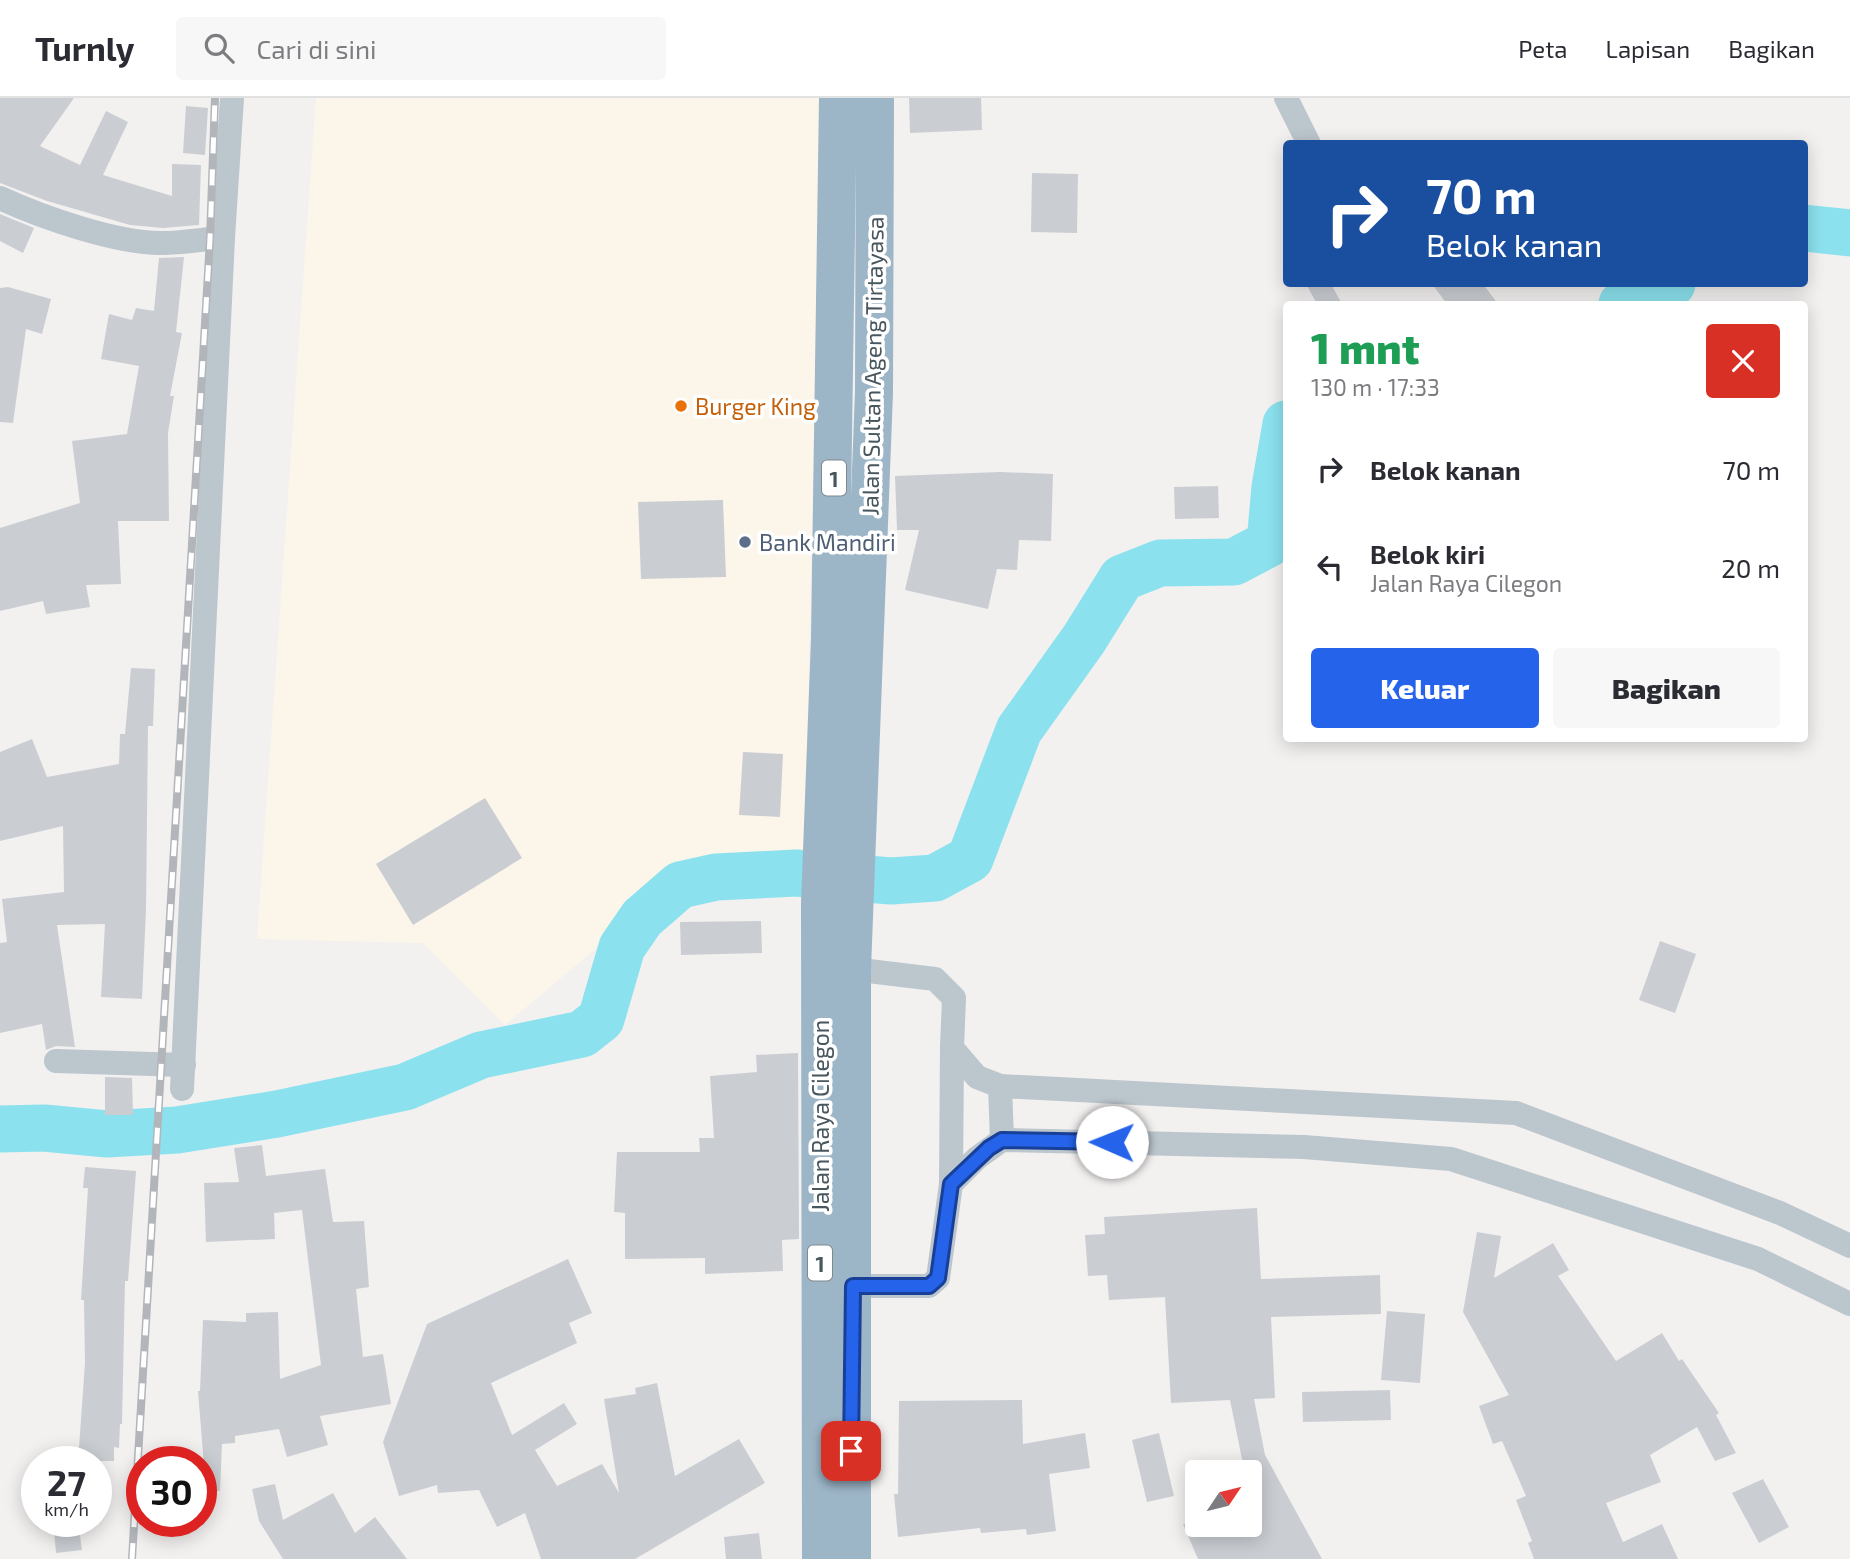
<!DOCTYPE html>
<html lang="id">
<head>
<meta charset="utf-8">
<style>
  :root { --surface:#fff; --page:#f7f7f7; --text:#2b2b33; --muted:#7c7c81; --line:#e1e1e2; --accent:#2563eb }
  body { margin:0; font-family:"Exo 2",sans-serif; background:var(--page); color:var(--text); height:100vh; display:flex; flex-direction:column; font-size:26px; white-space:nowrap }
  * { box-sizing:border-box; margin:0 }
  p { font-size:23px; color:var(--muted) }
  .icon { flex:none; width:38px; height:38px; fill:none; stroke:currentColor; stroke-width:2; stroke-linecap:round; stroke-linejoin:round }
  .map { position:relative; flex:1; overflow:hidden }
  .side { position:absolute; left:1283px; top:203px; width:525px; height:441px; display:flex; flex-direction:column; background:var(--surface); border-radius:7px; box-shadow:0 4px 18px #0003 }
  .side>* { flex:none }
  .banner { position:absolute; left:1283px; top:42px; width:525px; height:147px; border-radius:7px; box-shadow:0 4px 18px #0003; background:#1a4fa0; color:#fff; overflow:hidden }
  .needle { width:46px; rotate:55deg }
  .tools { position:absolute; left:1185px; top:1362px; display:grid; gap:14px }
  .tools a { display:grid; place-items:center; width:77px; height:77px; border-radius:7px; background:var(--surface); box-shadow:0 4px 18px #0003; font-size:35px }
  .speed { position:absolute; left:21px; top:1348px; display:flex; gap:14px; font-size:35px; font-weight:700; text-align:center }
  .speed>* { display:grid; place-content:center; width:91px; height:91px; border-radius:50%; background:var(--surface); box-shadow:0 4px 18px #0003; line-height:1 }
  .speed small { font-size:18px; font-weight:400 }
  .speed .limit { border:10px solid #d22; background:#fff; color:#111 }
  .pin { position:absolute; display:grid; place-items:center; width:60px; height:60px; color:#fff; margin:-30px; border-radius:14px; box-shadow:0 4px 10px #0006 }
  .me { position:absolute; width:77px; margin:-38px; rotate:271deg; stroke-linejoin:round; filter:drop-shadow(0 0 5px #0008) }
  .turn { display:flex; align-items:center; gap:24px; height:147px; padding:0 28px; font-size:32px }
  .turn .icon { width:91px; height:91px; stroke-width:2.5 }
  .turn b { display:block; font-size:49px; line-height:60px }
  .round { display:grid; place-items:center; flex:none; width:74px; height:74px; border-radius:7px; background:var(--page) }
  .headline { display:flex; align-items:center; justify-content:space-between; height:119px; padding:0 28px }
  h1 { font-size:42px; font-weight:800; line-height:52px; color:#1e9e55 }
  .action { display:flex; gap:14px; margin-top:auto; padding:14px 28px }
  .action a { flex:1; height:80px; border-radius:7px; background:var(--accent); color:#fff; font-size:28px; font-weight:800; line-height:80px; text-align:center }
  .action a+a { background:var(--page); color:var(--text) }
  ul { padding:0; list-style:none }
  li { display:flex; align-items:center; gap:21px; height:98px; padding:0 28px }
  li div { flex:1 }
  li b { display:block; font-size:26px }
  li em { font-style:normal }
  header { display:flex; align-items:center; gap:42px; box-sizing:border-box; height:98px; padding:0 35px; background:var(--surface); border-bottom:2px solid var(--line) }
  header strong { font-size:33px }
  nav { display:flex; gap:38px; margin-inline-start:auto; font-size:24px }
  .search { width:490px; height:63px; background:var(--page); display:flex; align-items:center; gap:18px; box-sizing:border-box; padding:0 24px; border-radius:7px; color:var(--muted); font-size:26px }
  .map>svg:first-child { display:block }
  .commercial { fill:#fcf6ea }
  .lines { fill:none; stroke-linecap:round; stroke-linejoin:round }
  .river { stroke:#8be2ee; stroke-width:47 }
  .building { fill:#caced3 }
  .minor { stroke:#bcc6cd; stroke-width:24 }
  .trunk { stroke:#9cb5c7; stroke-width:38 }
  .rail-casing { stroke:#b2b6bb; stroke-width:8 }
  .rail { stroke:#fff; stroke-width:5; stroke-dasharray:16; stroke-linecap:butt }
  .route-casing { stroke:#184099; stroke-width:18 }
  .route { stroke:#2563eb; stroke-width:12 }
  .food-dot { fill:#e8710a; stroke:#fff; stroke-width:2.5 }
  .service-dot { fill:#5c6f8a; stroke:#fff; stroke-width:2.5 }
  .labels { text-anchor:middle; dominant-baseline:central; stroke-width:7; stroke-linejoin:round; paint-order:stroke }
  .shield { fill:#fff; stroke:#7f898e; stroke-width:2 }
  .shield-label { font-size:21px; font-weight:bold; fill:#48565e }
  .street-label { font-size:23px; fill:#48565e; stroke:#fff }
  .food-label { font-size:23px; fill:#c56008; stroke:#fff; text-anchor:start }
  .service-label { font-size:23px; fill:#4e5e75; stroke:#fff; text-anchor:start }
</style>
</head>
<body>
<header>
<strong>Turnly</strong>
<div class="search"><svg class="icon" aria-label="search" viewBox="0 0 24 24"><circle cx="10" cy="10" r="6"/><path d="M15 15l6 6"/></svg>Cari di sini</div>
<nav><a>Peta</a><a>Lapisan</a><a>Bagikan</a></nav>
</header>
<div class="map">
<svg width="1850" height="1461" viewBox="0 0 1850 1461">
  <rect width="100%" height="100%" fill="#f3f0f0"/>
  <path class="commercial" d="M 316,0 L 821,0 L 804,793 L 695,767 L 505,927 L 423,845 L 257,841 Z"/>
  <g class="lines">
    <g class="river">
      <path d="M 1804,130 L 1850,135"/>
      <path d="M 1622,206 L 1672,186"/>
      <path d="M 0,1031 L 44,1030 L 107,1036 L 177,1032 L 277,1016 L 405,989 L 481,957 L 582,936 L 601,921 L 622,849 L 642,820 L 680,787 L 716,779 L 796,775 L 891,783 L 935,780 L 970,761 L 1019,632 L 1084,541 L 1122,480 L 1160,465 L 1234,464 L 1270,445 L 1275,389 L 1286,326"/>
    </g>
  </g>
  <g class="building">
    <path d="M 0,0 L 74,0 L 40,48 L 80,67 L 106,13 L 128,24 L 103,77 L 172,98 L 172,66 L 201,67 L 199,127 L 163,130 L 130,127 L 47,103 L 0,85 Z"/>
    <path d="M 909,0 L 981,0 L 982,32 L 910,35 Z"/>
    <path d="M 186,8 L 208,10 L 205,57 L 183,55 Z"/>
    <path d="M 1032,75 L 1078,76 L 1077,135 L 1031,134 Z"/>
    <path d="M 0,116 L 34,130 L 23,155 L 0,143 Z"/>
    <path d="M 184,159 L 176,234 L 182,235 L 170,298 L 174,298 L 168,335 L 169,423 L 118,423 L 121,486 L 86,487 L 90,509 L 46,516 L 43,503 L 0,513 L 0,430 L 80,405 L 72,343 L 127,336 L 139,268 L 101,261 L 109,216 L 132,222 L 136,210 L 154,213 L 159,160 Z"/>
    <path d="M 1306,186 L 1331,186 L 1342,206 L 1317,206 Z"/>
    <path d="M 1432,186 L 1483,186 L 1498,206 L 1447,206 Z"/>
    <path d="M 8,189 L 51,201 L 42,236 L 26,231 L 13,325 L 0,324 L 0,190 Z"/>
    <path d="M 1000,374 L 1053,376 L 1051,443 L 1019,442 L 1017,472 L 997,471 L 988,511 L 905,492 L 919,432 L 897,432 L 895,378 Z"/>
    <path d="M 1218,388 L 1219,420 L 1175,421 L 1174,389 Z"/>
    <path d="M 723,402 L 726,479 L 641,481 L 638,404 Z"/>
    <path d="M 131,570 L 155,571 L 153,628 L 148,628 L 146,812 L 142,901 L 101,899 L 105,826 L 57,827 L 75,949 L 56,948 L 46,952 L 42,926 L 0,935 L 0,845 L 7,844 L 2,801 L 64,794 L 63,728 L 0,743 L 0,654 L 32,641 L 47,679 L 119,666 L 120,636 L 125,636 Z"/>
    <path d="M 743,654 L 783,656 L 780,719 L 739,717 Z"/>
    <path d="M 485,700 L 522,760 L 413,827 L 376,766 Z"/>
    <path d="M 761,823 L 762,855 L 681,857 L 680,824 Z"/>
    <path d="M 1660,843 L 1696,856 L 1675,915 L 1639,902 Z"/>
    <path d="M 798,955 L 799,1141 L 782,1142 L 783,1173 L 705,1176 L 705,1160 L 625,1161 L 625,1115 L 614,1114 L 617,1054 L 700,1054 L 699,1040 L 714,1040 L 710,978 L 757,974 L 756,957 Z"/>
    <path d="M 105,979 L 132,980 L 133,1017 L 105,1017 Z"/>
    <path d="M 262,1047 L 266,1078 L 325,1071 L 333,1124 L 364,1123 L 369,1189 L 356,1191 L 363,1259 L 383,1256 L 391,1306 L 320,1318 L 328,1347 L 287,1359 L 279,1331 L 235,1338 L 235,1345 L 222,1346 L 220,1393 L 206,1393 L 198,1293 L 200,1293 L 203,1222 L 246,1224 L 246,1215 L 278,1214 L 280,1281 L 321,1267 L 302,1112 L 274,1115 L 275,1141 L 206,1144 L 204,1085 L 239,1084 L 234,1050 Z"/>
    <path d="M 85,1069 L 136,1073 L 128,1183 L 125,1183 L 122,1326 L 120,1326 L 119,1350 L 114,1349 L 114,1363 L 78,1363 L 85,1265 L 84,1202 L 81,1202 L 88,1090 L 83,1090 Z"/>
    <path d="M 1257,1110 L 1261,1181 L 1380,1177 L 1381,1216 L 1271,1219 L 1275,1300 L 1254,1301 L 1265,1357 L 1322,1461 L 1198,1461 L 1183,1426 L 1250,1426 L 1250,1365 L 1243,1366 L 1230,1302 L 1171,1305 L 1165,1199 L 1109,1202 L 1107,1177 L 1088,1178 L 1085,1137 L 1105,1136 L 1104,1119 Z"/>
    <path d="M 1477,1134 L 1501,1138 L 1494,1180 L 1553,1145 L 1569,1172 L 1558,1178 L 1616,1263 L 1662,1235 L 1679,1263 L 1682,1261 L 1719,1315 L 1716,1317 L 1736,1355 L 1715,1363 L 1697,1329 L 1650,1357 L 1661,1384 L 1606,1405 L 1623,1444 L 1662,1426 L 1678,1461 L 1534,1461 L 1528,1445 L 1532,1443 L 1516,1402 L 1526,1398 L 1502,1343 L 1493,1346 L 1479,1308 L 1509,1297 L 1463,1214 Z"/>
    <path d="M 568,1161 L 592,1215 L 569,1225 L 577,1245 L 491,1285 L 512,1337 L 564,1305 L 577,1326 L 535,1352 L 557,1388 L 602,1366 L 619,1395 L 604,1301 L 636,1296 L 635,1290 L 657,1285 L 675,1378 L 739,1341 L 765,1385 L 635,1461 L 541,1461 L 525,1415 L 497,1429 L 479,1392 L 438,1395 L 437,1387 L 399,1398 L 383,1344 L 427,1226 Z"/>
    <path d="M 1387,1213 L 1425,1216 L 1420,1285 L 1381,1282 Z"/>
    <path d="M 1390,1292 L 1391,1322 L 1303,1324 L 1302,1294 Z"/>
    <path d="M 1022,1302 L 1023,1346 L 1085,1335 L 1090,1370 L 1049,1376 L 1056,1433 L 1027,1437 L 1026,1431 L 981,1435 L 980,1430 L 898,1439 L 894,1396 L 898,1396 L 899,1303 Z"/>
    <path d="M 1159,1335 L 1174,1398 L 1147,1404 L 1132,1342 Z"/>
    <path d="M 1763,1381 L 1789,1429 L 1759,1445 L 1732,1395 Z"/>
    <path d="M 275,1386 L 283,1422 L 333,1395 L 355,1435 L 375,1419 L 407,1461 L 283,1461 L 259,1423 L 252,1391 Z"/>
    <path d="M 53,1423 L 78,1423 L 82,1452 L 56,1455 Z"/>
    <path d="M 759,1435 L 762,1461 L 726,1461 L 724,1439 Z"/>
  </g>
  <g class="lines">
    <g class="minor">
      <path d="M 1286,0 L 1309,46"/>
      <path d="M 0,100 C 41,119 118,146 163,145 C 183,145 203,141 223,140 L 232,0"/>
      <path d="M 852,871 L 935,881 L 954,900 L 952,950 L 977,979 L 1000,988 L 1516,1015 L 1780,1115 L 1850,1148"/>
      <path d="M 56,963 L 184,967"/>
      <path d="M 1000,988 L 1002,1042"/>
      <path d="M 182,991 L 223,140"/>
      <path d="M 951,1086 L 952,950"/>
      <path d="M 853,1188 L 929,1188 L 938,1180 L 951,1086 L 977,1060 L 1002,1042 L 1304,1049 L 1451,1061 L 1758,1161 L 1850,1206"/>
    </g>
    <g class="trunk">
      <path d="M 821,1461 L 820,806 L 830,541 L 838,0"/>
      <path d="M 852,1461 L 852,871 L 874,294 L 875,0"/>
    </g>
    <g class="rail-casing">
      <path id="rail" d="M 132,1461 L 210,141 L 215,0"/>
    </g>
    <use href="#rail" class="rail"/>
  </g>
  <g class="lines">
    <g class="route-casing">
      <path id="route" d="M 851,1353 L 853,1188 L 929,1188 L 938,1180 L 951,1086 L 989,1050 L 1002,1042 L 1112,1044"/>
    </g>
    <use href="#route" class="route"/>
  </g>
  <circle class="food-dot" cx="681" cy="308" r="7"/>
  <circle class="service-dot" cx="745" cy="444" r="7"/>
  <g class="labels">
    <g class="shield">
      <rect x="822" y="362.5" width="24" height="35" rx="5"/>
      <rect x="808" y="1147.5" width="24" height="35" rx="5"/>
    </g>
    <g class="shield-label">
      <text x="834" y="380">1</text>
      <text x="820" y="1165">1</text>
    </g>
    <g class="street-label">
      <text transform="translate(872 268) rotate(-89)">Jalan Sultan Ageng Tirtayasa</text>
      <text transform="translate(820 1018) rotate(-90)">Jalan Raya Cilegon</text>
    </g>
    <g class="food-label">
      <text x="695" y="308">Burger King</text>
    </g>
    <g class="service-label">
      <text x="759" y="444">Bank Mandiri</text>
    </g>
  </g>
</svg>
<div class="tools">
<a><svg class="needle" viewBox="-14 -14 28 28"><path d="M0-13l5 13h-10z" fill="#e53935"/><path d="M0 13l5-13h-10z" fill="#7c7c81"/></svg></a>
</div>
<div class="speed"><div>27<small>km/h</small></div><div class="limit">30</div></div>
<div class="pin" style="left:851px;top:1353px;background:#d93025"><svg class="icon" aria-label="arrive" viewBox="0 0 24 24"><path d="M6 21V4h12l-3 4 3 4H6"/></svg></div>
<svg class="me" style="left:1112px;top:1044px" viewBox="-20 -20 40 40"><circle r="19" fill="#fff"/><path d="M0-13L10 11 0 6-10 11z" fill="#2563eb"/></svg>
<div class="banner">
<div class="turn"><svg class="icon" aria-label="right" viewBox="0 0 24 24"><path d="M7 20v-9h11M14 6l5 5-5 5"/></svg><div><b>70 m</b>Belok kanan</div></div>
</div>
<section class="side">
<div class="headline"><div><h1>1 mnt</h1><p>130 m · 17:33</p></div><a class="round" style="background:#d93025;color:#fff"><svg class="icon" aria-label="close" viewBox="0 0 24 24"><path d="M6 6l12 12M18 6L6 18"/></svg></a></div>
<ul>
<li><svg class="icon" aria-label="right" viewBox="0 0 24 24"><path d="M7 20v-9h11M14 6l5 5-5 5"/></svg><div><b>Belok kanan</b></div><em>70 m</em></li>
<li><svg class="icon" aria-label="left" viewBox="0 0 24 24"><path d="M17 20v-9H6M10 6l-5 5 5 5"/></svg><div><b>Belok kiri</b><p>Jalan Raya Cilegon</p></div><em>20 m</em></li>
</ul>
<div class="action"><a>Keluar</a><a>Bagikan</a></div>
</section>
</div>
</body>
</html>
